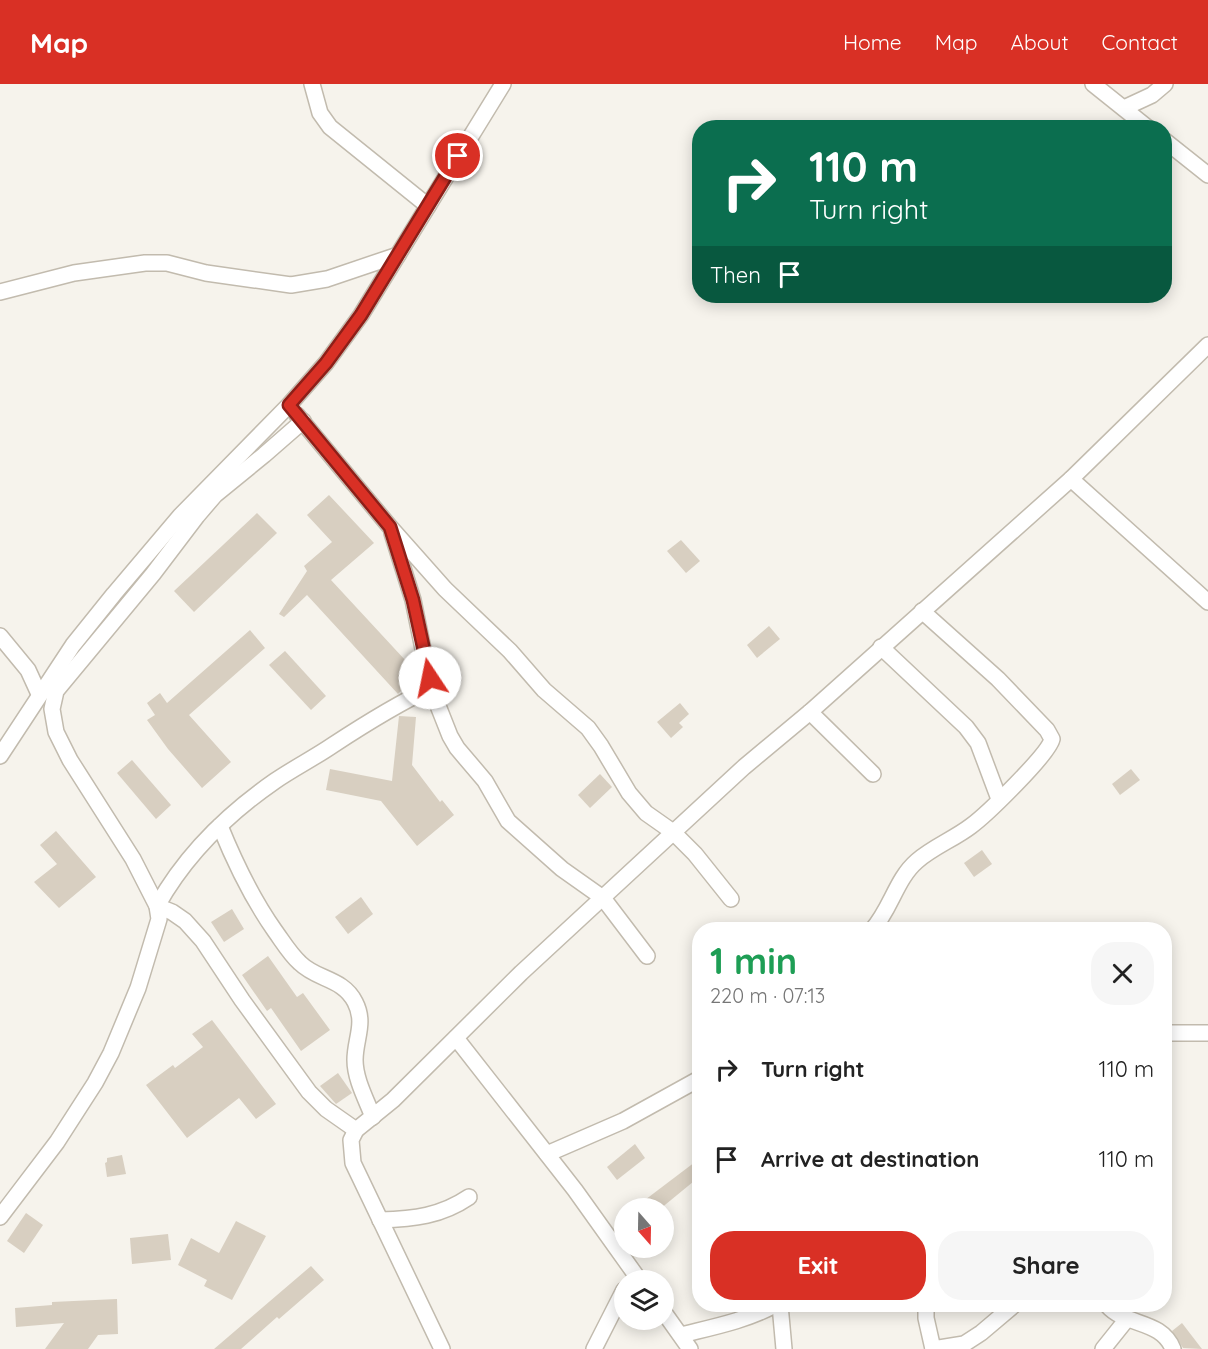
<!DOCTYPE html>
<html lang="en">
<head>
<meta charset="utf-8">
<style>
  :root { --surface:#fff; --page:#f6f6f6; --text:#222; --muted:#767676; --accent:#d93025 }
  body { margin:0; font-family:Quicksand,sans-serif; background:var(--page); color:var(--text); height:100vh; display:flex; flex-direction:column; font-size:22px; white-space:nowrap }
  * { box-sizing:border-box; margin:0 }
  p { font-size:20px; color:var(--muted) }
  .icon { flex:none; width:33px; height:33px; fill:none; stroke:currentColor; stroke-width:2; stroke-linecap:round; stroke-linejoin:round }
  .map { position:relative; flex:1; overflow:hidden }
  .details { position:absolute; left:692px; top:838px; width:480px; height:390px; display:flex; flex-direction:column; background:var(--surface); border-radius:24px; box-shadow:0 3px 15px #0003 }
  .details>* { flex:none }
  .top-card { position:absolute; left:692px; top:36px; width:480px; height:183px; border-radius:24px; box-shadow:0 3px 15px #0003; background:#0b6e4f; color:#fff; overflow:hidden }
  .needle { width:39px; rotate:160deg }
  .tools { position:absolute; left:614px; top:1114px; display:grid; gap:12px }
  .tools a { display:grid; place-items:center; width:60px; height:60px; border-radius:50%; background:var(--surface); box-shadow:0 3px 15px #0003; font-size:30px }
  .pin { position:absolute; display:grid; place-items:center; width:51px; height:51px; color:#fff; margin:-26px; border:3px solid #fff; border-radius:50%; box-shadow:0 2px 6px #0007 }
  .me { position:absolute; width:66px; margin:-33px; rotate:349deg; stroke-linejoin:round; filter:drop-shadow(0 0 4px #0008) }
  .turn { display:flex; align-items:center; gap:21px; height:126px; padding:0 18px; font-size:27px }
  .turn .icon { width:78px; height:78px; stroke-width:2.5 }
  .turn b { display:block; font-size:42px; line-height:51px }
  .then { display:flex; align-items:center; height:57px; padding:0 18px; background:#0003; gap:12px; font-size:22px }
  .round { display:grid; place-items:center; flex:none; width:63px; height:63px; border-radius:24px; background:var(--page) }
  .headline { display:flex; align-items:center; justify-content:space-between; height:102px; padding:0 18px }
  h1 { font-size:36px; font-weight:700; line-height:45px; color:#1e9e55 }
  .action { display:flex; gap:12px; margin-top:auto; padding:12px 18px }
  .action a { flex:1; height:69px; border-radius:24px; background:var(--accent); color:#fff; font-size:24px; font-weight:700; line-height:69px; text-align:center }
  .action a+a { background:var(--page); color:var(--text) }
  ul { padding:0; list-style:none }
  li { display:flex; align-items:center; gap:18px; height:90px; padding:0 18px }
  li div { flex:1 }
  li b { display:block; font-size:22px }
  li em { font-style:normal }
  header { display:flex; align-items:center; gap:36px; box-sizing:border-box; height:84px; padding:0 30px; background:var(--accent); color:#fff }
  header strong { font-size:28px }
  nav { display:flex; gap:33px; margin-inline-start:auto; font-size:21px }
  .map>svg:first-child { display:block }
  .building { fill:#d8cfc1 }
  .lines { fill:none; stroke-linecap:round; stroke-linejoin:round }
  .minor-casing { stroke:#c2bbae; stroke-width:18 }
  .minor { stroke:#fff; stroke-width:15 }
  .route-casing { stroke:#8d1f18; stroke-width:15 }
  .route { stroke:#d93025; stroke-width:10 }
</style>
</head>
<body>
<header>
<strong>Map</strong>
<nav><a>Home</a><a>Map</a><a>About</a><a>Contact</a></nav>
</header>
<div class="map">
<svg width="1208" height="1265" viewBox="0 0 1208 1265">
  <rect width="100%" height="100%" fill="#f6f3ec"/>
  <g class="building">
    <path d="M 329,411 L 374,459 L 331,496 L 418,590 L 398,610 L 307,511 L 284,533 L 279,530 L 307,487 L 304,482 L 332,458 L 307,431 Z"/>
    <path d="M 257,429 L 277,449 L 194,528 L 174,507 Z"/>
    <path d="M 681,456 L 700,477 L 686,489 L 667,467 Z"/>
    <path d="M 769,542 L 780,555 L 757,574 L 747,561 Z"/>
    <path d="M 250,546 L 265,564 L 189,631 L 231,678 L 202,704 L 168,665 L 147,636 L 155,631 L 147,619 L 160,609 L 167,619 Z"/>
    <path d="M 285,567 L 326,612 L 311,626 L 269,581 Z"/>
    <path d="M 680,619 L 689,630 L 679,639 L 683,643 L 671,654 L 657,638 Z"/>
    <path d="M 399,632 L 416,633 L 412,681 L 440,718 L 442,716 L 454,731 L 417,762 L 381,717 L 326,706 L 330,685 L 392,697 Z"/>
    <path d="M 132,676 L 171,721 L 156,735 L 117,689 Z"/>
    <path d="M 1131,685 L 1140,696 L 1120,711 L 1112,700 Z"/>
    <path d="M 600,690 L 612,703 L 590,724 L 578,711 Z"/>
    <path d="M 56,747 L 96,793 L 59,824 L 34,798 L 57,780 L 40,761 Z"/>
    <path d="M 982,766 L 992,780 L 974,793 L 964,779 Z"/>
    <path d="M 361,813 L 373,830 L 348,850 L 335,833 Z"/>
    <path d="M 232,825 L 244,845 L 224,858 L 211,838 Z"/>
    <path d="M 268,872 L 297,913 L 303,909 L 330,946 L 301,967 L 271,924 L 267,927 L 242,891 Z"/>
    <path d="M 212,936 L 276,1020 L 256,1035 L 239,1014 L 187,1054 L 146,1001 L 173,981 L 175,984 L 203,963 L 192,950 Z"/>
    <path d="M 338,989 L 352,1009 L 336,1020 L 320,1002 Z"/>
    <path d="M 635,1060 L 645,1074 L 617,1096 L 607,1083 Z"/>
    <path d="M 122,1071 L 126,1090 L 107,1093 L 105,1079 L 107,1078 L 107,1074 Z"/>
    <path d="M 699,1075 L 699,1093 L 660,1125 L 633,1125 Z"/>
    <path d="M 26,1129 L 43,1141 L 24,1169 L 7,1157 Z"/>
    <path d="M 236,1137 L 266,1152 L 232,1216 L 204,1202 L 207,1196 L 178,1181 L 191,1154 L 219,1169 Z"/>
    <path d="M 168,1150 L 171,1176 L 132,1180 L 130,1154 Z"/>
    <path d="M 311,1182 L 324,1196 L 279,1235 L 277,1233 L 241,1265 L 214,1265 Z"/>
    <path d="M 117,1215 L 118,1250 L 98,1251 L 88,1265 L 45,1265 L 64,1239 L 16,1243 L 15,1224 L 52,1221 L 52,1218 Z"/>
    <path d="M 1182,1239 L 1202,1265 L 1183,1264 L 1172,1247 Z"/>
  </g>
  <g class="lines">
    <g class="minor-casing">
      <g id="minor">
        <path d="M 312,0 L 320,29 L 330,43 L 428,122"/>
        <path d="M 1093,0 L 1148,44"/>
        <path d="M 1124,24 L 1152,11 L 1165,0"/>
        <path d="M 1164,56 L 1208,91"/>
        <path d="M 0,208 L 74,189 L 145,179 L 167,179 L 206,189 L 291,201 L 327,195 L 398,171"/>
        <path d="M 297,331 L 390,443 L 445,505 L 510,567 L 544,606 L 588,644 L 601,662 L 629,709 L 646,729 L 673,748 L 695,770 L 731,815"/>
        <path d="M 1071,395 L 1208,518"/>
        <path d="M 392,449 L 413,516 L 431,604 L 450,652 L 457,664 L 485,697 L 508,737 L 562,785 L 603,814 L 647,872"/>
        <path d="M 0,552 L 28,586 L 39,610"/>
        <path d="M 881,563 L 966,643 L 978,659 L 999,715"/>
        <path d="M 810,628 L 873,690"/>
        <path d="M 0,672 L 73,561 L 114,510 L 180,432 L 289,321 L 326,279 L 361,231 L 503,0"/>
        <path d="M 220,742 C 235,779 251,813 275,847 C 283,858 290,870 300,879 C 317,896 343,894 355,918 C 366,939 355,955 355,976 C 355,995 366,1015 373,1033"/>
        <path d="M 872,846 C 891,825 896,795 917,777 C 933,763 954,755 971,742 C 986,731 1049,670 1052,655 L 1047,646 L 998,595 L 922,527"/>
        <path d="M 1164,949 L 1208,949"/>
        <path d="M 456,954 L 575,1106 L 640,1197"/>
        <path d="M 356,1046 L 326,1025 L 309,1008 L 242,916 L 203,857 L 185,837 L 172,828 L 157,822 C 186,770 226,731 275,697 C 294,684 314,674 333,661 C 365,640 397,620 431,604"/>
        <path d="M 547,1070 L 623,1037 L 699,995"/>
        <path d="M 0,1133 L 57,1058 L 95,999 L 111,969 L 138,904 L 159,835 L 157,822 L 133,775 L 70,676 L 56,648 L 52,625 L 56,607 L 153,490 L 197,432 L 215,411 L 264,371 L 303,337"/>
        <path d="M 380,1136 C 414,1135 441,1132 469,1113"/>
        <path d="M 780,1221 L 784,1265"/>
        <path d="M 926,1221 L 926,1234 L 933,1265"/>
        <path d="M 1107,1221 C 1126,1243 1161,1235 1173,1265"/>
        <path d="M 663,1227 L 690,1265"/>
        <path d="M 681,1251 C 713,1243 745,1237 775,1221"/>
        <path d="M 442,1265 L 353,1079 L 351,1056 L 356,1046 L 393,1016 L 521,889 L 744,683 L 810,628 L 1071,395 L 1208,261"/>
        <path d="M 594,1265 L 624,1206"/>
        <path d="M 933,1265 L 964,1260 L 981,1249 L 1014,1221"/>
        <path d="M 1103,1265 L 1127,1235"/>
      </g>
    </g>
    <use href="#minor" class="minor"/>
  </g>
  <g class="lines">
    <g class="route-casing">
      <path id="route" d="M 430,594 L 413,516 L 390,443 L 289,321 L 326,279 L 361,231 L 458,72"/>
    </g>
    <use href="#route" class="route"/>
  </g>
</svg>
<div class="tools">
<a><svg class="needle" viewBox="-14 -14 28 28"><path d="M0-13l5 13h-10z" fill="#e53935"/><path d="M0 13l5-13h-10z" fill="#767676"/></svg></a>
<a><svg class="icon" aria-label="layers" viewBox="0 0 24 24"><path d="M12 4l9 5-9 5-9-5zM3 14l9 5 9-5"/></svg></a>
</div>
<div class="pin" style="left:458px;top:72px;background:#d93025"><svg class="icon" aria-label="arrive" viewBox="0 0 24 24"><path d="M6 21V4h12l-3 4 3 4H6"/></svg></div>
<svg class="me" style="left:430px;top:594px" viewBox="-20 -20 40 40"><circle r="19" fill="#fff"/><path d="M0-13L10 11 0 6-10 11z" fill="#d93025"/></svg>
<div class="top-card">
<div class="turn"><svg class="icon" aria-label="right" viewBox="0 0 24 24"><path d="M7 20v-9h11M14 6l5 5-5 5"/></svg><div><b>110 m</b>Turn right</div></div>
<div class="then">Then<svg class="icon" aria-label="arrive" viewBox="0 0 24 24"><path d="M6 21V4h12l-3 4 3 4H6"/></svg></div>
</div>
<section class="details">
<div class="headline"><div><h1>1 min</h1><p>220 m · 07:13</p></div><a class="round"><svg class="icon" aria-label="close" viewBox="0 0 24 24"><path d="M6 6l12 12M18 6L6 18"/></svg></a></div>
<ul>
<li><svg class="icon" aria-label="right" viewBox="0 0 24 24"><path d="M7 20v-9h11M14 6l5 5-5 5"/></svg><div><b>Turn right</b></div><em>110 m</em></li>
<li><svg class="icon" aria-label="arrive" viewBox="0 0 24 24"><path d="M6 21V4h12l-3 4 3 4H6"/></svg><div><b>Arrive at destination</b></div><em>110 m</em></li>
</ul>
<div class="action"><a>Exit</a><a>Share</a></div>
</section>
</div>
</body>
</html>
